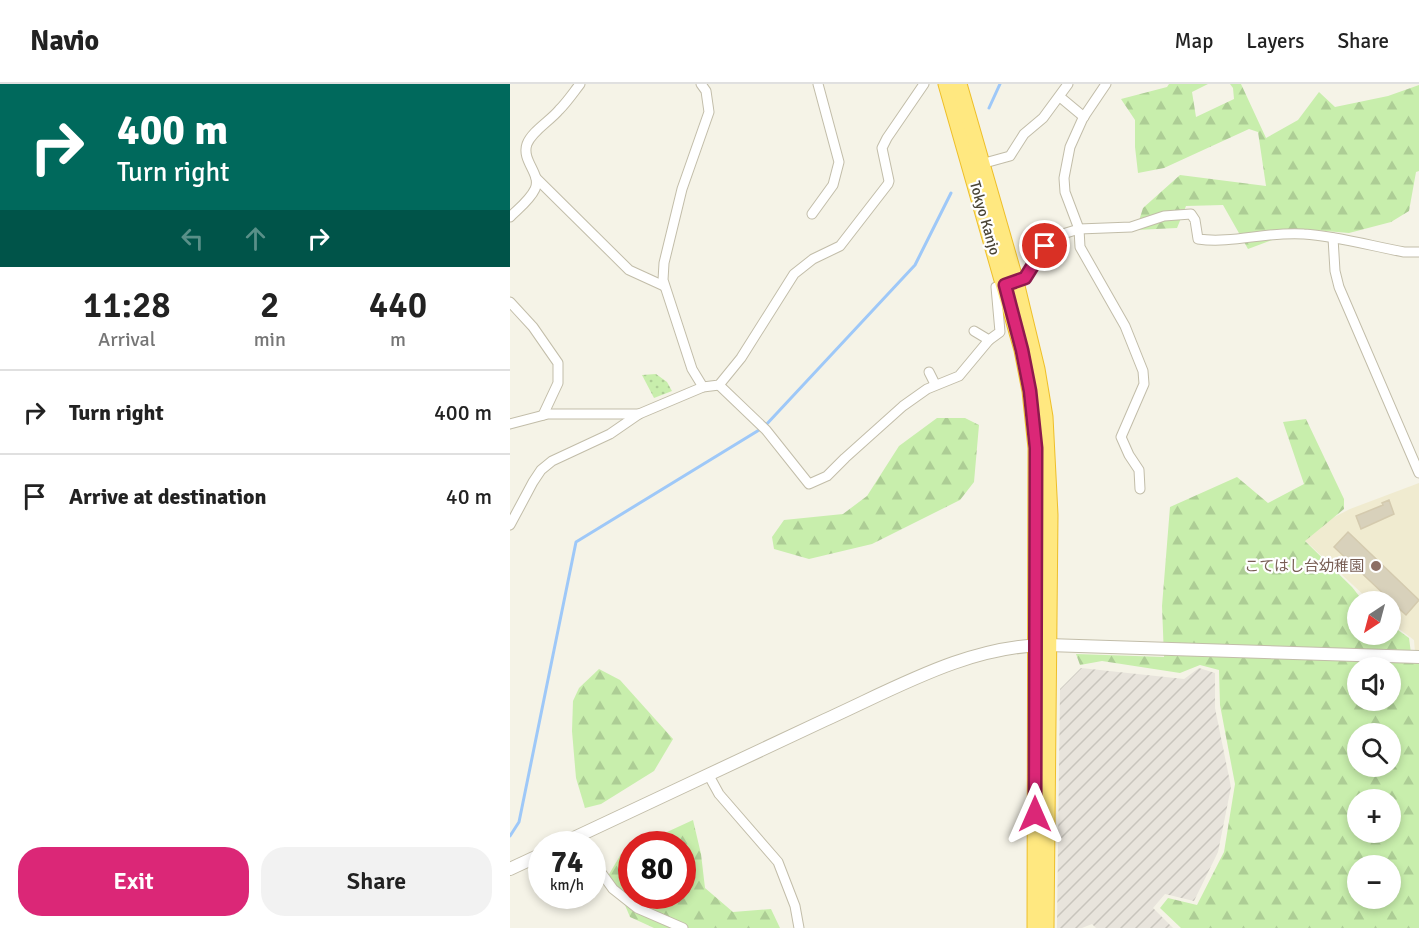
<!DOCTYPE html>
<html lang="en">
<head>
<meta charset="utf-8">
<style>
  :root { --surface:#fff; --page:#f2f2f2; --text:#222; --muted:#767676; --line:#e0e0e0; --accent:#db2777 }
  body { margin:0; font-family:Signika,"Noto Sans JP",sans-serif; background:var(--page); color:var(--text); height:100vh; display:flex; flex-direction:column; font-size:22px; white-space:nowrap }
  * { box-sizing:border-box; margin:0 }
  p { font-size:20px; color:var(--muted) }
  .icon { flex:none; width:33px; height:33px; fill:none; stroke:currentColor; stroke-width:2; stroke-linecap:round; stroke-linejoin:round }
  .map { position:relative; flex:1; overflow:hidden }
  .side { display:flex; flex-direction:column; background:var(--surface); width:510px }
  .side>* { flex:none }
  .banner { background:#00695c; color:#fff; overflow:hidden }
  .needle { width:39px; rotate:216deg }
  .tools { position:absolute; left:837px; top:507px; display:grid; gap:12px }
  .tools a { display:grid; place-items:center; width:54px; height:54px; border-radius:50%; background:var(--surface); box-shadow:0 3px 9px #0003; font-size:30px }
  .speed { position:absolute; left:18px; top:747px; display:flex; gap:12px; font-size:30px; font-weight:700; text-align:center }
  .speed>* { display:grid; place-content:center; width:78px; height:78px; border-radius:50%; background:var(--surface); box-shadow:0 3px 9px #0003; line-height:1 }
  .speed small { font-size:15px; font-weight:400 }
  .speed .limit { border:9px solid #d22; background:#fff; color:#111 }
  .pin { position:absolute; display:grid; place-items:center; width:51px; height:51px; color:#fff; margin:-26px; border:3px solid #fff; border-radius:50%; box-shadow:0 2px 6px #0007 }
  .me { position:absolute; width:66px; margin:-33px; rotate:0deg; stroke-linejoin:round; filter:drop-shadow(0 0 4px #0008) }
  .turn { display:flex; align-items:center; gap:21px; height:126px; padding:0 18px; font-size:27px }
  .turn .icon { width:78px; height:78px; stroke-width:2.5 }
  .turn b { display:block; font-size:42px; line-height:51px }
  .lanes { display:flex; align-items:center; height:57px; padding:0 18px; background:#0003; justify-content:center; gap:30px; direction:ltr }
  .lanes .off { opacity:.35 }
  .eta { display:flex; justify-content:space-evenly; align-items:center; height:102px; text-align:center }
  .eta b { font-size:36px; font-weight:600; line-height:42px }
  .cta { display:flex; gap:12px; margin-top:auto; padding:12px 18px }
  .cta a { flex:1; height:69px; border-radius:24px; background:var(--accent); color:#fff; font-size:24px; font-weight:600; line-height:69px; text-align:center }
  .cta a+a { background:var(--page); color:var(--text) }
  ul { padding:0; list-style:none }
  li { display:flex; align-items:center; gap:18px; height:84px; padding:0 18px; border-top:2px solid var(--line) }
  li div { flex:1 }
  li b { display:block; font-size:22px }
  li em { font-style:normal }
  header { display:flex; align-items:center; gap:36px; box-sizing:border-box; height:84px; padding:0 30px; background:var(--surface); border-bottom:2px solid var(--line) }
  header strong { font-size:28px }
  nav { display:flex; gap:33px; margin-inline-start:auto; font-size:21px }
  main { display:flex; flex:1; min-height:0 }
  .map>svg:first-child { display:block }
  .industrial { fill:url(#industrial-furrows) }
  .education { fill:#f0ebd0 }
  .forest { fill:url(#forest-firs); fill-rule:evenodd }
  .park { fill:url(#park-dots) }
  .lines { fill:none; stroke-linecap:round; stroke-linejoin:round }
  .stream { stroke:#9ec8f8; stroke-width:3 }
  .building { fill:#d8d1bb; stroke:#d4caae; stroke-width:1.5 }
  .minor-casing { stroke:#c2bda9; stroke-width:11 }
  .tertiary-casing { stroke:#c2bda9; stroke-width:14 }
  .trunk-casing { stroke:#eebf29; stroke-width:17 }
  .minor { stroke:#fff; stroke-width:9 }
  .tertiary { stroke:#fff; stroke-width:12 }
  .trunk { stroke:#ffe880; stroke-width:15 }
  .route-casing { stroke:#8e194d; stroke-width:15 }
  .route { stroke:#db2777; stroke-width:10 }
  .education-dot { fill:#8d6e63; stroke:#fff; stroke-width:2 }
  .labels { text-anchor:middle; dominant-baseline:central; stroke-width:4.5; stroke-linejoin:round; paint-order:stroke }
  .street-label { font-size:15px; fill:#494435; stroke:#fff }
  .education-label { font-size:15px; fill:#785e54; stroke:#fff; text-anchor:end }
</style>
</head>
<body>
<header>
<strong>Navio</strong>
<nav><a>Map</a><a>Layers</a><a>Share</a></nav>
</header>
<main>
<section class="side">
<div class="banner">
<div class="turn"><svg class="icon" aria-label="right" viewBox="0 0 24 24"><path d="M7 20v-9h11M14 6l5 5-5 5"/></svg><div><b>400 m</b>Turn right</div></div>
<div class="lanes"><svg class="icon off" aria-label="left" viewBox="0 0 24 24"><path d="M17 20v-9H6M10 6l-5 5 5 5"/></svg><svg class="icon off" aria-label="ahead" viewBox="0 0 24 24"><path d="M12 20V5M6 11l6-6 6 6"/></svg><svg class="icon" aria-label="right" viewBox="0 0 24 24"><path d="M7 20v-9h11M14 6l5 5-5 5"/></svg></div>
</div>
<div class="eta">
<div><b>11:28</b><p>Arrival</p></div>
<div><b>2</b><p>min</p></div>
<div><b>440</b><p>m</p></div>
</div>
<ul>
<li><svg class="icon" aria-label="right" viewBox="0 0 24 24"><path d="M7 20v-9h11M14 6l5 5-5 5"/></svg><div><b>Turn right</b></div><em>400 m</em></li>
<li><svg class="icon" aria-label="arrive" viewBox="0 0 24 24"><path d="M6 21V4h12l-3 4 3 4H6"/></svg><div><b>Arrive at destination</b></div><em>40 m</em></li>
</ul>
<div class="cta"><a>Exit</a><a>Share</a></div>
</section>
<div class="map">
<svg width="909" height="844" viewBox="0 0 909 844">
  <defs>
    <pattern id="industrial-furrows" width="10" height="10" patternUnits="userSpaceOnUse" patternTransform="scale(1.5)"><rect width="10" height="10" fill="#e8e4dc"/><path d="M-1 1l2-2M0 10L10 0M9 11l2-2" fill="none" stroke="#c8c5bd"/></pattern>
    <pattern id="forest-firs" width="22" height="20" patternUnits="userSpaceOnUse" patternTransform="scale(1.5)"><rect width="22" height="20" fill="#c8eeac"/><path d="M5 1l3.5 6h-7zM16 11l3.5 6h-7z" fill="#adcd95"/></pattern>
    <pattern id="park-dots" width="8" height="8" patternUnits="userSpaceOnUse" patternTransform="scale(1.5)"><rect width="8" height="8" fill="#c8eeac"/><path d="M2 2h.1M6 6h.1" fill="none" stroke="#adcd95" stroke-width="1.8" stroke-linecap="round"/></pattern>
  </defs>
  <rect width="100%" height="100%" fill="#f5f3e7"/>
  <path class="industrial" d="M 571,584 L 674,595 L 689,584 L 705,589 L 705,624 L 721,703 L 708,768 L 684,817 L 655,810 L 643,824 L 663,844 L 586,844 L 582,840 L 572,844 L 547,844 L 550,605 Z"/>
  <path class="education" d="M 909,399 L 909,568 L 905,568 L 904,556 L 881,539 L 880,518 L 855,517 L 857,514 L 789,451 L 840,425 Z"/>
  <g class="forest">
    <path d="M 659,0 L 698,0 L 682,8 L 686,33 L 724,15 L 723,4 L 720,0 L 731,0 L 756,54 L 788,36 L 809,8 L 825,23 L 878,12 L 909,1 L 909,87 L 906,88 L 899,127 L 881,138 L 839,149 L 792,145 L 738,165 L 713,121 L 676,122 L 667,144 L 626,146 L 633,124 L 670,91 L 756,102 L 748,48 L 739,45 L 654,84 L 628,89 L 625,63 L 625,36 L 611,15 L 657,3 Z"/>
    <path d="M 427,334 L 455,334 L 469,341 L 464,398 L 450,416 L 362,460 L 299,475 L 264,465 L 262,453 L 274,436 L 333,430 L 357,412 L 389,362 Z"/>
    <path d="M 796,335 L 834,415 L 834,425 L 795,457 L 842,503 L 853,517 L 848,518 L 848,550 L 880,550 L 881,541 L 899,554 L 902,577 L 909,577 L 909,844 L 671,844 L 650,824 L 658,814 L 687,821 L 714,768 L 725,700 L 710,621 L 709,586 L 690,581 L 670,589 L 592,577 L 570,581 L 566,570 L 654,573 L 652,522 L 660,423 L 727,393 L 758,419 L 794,400 L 773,338 ZM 848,584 L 880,584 L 880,616 L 848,616 ZM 848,650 L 880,650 L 880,682 L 848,682 ZM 848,716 L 880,716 L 880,748 L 848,748 ZM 848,782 L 880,782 L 880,814 L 848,814 Z"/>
    <path d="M 89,585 L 110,596 L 163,655 L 144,687 L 91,720 L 75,724 L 66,694 L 62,647 L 63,617 L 69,604 Z"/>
    <path d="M 183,736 L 191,770 L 195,804 L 223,828 L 261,825 L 270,844 L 144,844 L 120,833 L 112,814 L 98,792 L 111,770 L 121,765 L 122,812 L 172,812 L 172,760 L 131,760 Z"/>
  </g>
  <path class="park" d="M 146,290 L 157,298 L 162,307 L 144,314 L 132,291 Z"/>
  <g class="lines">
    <g class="stream">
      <path d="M 479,24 L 490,0"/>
      <path d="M 0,752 L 9,738 L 66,458 L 254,343 L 405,181 L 441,109"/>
    </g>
  </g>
  <g class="building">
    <path d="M 879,416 L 884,430 L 851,445 L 846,432 L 873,421 L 872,419 Z"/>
    <path d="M 838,448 L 909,516 L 896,531 L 824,463 Z"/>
  </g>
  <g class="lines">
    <g class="minor-casing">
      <g id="minor">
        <path d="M 191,0 L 196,7 L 199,28 L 172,105 L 154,179 L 153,196 L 182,285 L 193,303"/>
        <path d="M 596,0 L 573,34 L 560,63 L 554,94 L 555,108 L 569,145 L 570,163 L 615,242 L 633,287 L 634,300 L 611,353 L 619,371 L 629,386 L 630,405"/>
        <path d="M 550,13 L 574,33"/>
        <path d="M 471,80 L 500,72 L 514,50 L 533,34 L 558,0"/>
        <path d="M 26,94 L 119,186 L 154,202"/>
        <path d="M 302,130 L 323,101 L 329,78 L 308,0"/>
        <path d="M 0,133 C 8,125 20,116 25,105 C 32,90 11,77 17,60 C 22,47 40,37 49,26 C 57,18 63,9 70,0"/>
        <path d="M 823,154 L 825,187 L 829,203 L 909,389"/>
        <path d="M 0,218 L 23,243 L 48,279 L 48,299 L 33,331"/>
        <path d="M 464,247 L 479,256 L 490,248 L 486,203 L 515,194 L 530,169 L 543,153 L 569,145 L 621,143 L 654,132 L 681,130 L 685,136 L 688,155 C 723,160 758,147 794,150 C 827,152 861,162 894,168 L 909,168"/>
        <path d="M 419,288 L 425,300"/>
        <path d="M 209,301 L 256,346 L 299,400 L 317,392 L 335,374 L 393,322 L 417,305 L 449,292 L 479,256"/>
        <path d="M 0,340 L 38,330 L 129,330"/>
        <path d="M 0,441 L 23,398 L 31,386 L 42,377 L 100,350 L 129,330 L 193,303 L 209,301 L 231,274 L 284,190 L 303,175 L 330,162 L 378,100 L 379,97 L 372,64 L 377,54 L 414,0"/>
        <path d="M 198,690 L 209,710 L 268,778 L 285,822 L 289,844"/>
        <path d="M 69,752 L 73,760"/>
        <path d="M 82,776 L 103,805 L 127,824 L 173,844"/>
      </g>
    </g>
    <g class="tertiary-casing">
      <g id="tertiary">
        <path d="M 51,760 C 139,719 227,677 315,636 C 386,604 459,561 538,561 L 909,573"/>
        <path d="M 0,785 L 32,770"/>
      </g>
    </g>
    <g class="trunk-casing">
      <g id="trunk">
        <path d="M 436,0 L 512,266 L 520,307 L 526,364 L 525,844"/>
        <path d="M 449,0 L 506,198 L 527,285 L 535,333 L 540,431 L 536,844"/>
      </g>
    </g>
    <use href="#minor" class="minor"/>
    <use href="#tertiary" class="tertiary"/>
    <use href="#trunk" class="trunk"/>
  </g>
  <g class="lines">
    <g class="route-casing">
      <path id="route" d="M 525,730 L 526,364 L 520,307 L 512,266 L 495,201 L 515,194 L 535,162"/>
    </g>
    <use href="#route" class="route"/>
  </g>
  <circle class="education-dot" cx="866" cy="482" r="6"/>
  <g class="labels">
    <g class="street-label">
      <text transform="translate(475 134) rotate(74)">Tokyo Kanjo</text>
    </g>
    <g class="education-label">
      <text x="854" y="482">こてはし台幼稚園</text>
    </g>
  </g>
</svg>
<div class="tools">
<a><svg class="needle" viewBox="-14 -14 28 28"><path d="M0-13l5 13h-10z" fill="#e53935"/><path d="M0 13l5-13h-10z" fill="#767676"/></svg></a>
<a><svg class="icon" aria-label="sound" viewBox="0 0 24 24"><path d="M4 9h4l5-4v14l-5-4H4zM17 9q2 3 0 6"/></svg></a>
<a><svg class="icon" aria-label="search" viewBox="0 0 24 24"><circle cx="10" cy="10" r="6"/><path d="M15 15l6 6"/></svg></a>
<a>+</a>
<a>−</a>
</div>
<div class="speed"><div>74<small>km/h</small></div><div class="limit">80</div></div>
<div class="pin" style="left:535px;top:162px;background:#d93025"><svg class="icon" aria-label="arrive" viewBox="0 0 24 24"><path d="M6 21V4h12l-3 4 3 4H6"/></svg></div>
<svg class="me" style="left:525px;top:730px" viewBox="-20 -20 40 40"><path d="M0-17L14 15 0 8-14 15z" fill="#db2777" stroke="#fff" stroke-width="4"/></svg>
</div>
</main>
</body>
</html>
